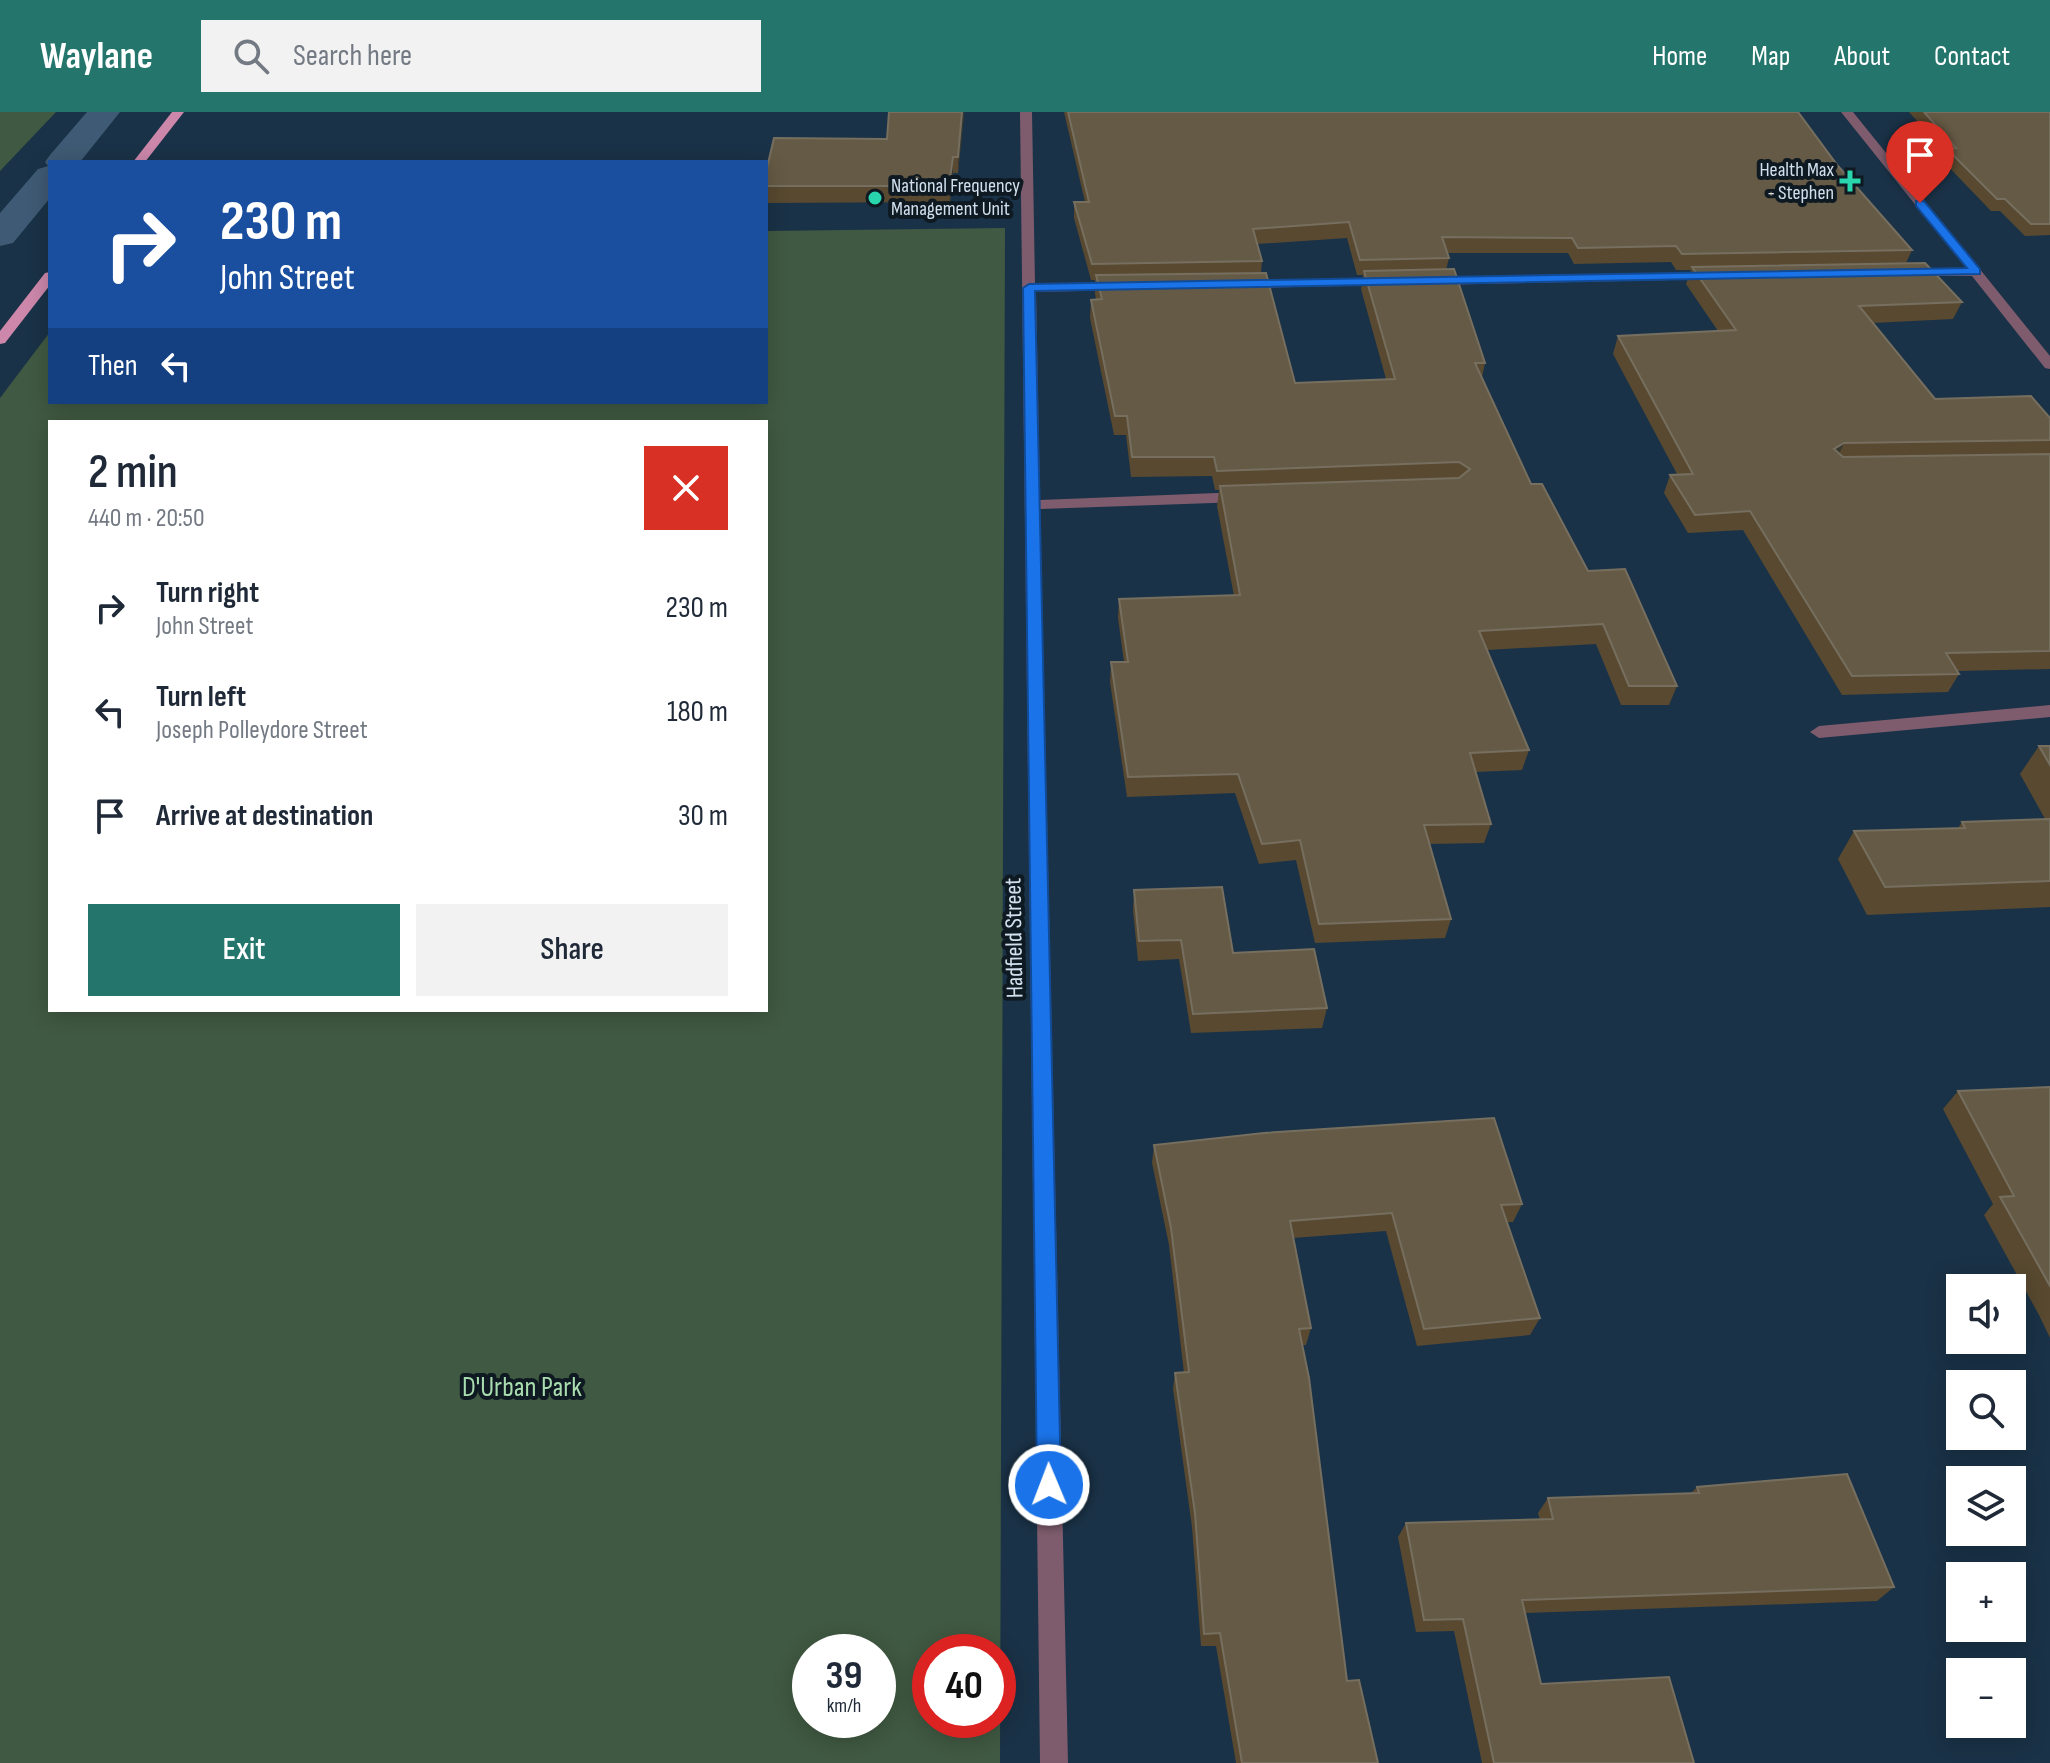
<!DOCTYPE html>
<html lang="en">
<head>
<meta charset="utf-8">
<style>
  :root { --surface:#fff; --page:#f2f2f3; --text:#1f2937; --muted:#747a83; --accent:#24766c }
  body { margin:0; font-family:"Sofia Sans Condensed",sans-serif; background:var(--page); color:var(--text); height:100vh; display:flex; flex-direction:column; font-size:30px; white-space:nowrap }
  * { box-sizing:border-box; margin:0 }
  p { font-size:26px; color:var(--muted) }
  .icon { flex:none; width:44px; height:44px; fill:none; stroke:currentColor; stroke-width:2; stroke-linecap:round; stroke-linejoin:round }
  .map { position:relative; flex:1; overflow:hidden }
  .sheet { position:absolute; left:48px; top:308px; width:720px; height:592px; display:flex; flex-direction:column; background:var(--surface); border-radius:0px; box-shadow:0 4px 20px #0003 }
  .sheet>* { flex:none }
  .top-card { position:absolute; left:48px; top:48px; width:720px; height:244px; border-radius:0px; box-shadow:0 4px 20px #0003; background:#1a4fa0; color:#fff; overflow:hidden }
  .controls { position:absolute; left:1946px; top:1162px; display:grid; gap:16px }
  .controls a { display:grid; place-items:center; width:80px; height:80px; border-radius:0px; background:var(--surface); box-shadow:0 4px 20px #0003; font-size:40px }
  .speed { position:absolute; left:792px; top:1522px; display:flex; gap:16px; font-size:40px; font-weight:700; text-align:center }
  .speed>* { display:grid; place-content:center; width:104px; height:104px; border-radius:50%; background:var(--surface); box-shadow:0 4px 20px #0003; line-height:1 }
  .speed small { font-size:20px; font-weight:400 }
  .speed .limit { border:12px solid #d22; background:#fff; color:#111 }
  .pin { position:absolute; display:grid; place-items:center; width:68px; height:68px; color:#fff; margin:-82px -34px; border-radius:50% 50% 50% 0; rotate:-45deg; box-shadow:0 0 8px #0007 }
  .pin .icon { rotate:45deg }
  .me { position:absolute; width:88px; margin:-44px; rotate:359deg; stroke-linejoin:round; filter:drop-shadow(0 0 6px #0008) }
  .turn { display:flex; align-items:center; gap:28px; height:168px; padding:0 40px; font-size:36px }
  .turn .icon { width:104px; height:104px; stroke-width:2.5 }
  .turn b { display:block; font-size:56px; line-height:68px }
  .then { display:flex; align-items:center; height:76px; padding:0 40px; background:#0003; gap:16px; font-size:30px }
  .round { display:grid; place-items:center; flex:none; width:84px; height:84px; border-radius:0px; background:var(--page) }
  .summary { display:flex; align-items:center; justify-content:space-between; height:136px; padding:0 40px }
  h1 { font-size:48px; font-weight:600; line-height:60px }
  .button { display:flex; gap:16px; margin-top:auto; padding:16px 40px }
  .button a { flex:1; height:92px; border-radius:0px; background:var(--accent); color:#fff; font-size:32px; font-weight:600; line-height:92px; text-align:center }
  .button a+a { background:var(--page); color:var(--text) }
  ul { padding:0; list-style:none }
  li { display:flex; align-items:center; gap:24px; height:104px; padding:0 40px }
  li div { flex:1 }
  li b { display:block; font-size:30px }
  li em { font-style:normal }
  header { display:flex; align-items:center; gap:48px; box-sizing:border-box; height:112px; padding:0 40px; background:var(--accent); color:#fff }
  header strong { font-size:38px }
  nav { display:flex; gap:44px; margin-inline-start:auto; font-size:28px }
  .search { width:560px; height:72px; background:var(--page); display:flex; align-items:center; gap:20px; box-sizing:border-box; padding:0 28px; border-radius:0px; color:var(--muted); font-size:30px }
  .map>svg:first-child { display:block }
  .green { fill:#405942; fill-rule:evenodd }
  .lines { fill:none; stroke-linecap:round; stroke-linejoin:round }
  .canal { fill:#3f5a74; fill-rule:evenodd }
  .minor { fill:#7e5c6d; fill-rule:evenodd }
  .major { fill:#cc87aa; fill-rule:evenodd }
  .wall { fill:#584930; fill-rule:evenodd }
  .shaded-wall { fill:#3a3931 }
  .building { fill:#655a45; stroke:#766f5f; stroke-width:2 }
  .route { fill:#1a73e8; stroke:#114b97; stroke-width:2 }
  .poi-dot { fill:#29d5ac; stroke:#0e1922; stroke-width:3 }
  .labels { text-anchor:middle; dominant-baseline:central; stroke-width:8; stroke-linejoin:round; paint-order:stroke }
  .far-poi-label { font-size:20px; fill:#d2e0ee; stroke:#0e1922; text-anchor:end }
  .street-label { font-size:24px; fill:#d2e0ee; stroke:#0e1922 }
  .near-park-label { font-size:28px; fill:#a9dcae; stroke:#0e1922 }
</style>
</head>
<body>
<header>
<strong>Waylane</strong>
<div class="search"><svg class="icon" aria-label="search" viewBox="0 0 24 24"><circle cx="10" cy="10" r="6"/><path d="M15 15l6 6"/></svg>Search here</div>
<nav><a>Home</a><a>Map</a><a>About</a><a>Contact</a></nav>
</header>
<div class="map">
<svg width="2050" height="1651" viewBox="0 0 2050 1651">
  <rect width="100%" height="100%" fill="#1a3247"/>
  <g class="green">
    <path d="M 0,0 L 56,0 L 0,59 Z"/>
    <path d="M 1005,116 L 1000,1651 L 0,1651 L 0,286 L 50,220 L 50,290 L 766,290 L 766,119 ZM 50,310 L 766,310 L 766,898 L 50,898 ZM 810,1540 L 878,1540 L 878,1608 L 810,1608 ZM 930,1540 L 998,1540 L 998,1608 L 930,1608 Z"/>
  </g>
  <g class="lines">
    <path class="canal" d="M 87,0 L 120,0 L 80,50 L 50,50 L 50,86 L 13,131 L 0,134 L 0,101 L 38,57 L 48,54 L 45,50 L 50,43 Z"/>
    <g class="minor">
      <path d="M 1020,0 L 1032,0 L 1035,172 L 1119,170 L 1126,174 L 1119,178 L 1036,180 L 1040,388 L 1242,380 L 1250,385 L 1242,390 L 1040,397 L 1068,1651 L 1040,1651 Z"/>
      <path d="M 1841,0 L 1853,0 L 2050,244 L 2050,257 L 2045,256 L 1972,164 L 1902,164 L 1901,161 L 1907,157 L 1966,156 Z"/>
      <path d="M 1715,160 L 1721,164 L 1720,167 L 1431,173 L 1425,169 L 1431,165 Z"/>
      <path d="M 1387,166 L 1392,167 L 1392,173 L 1243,176 L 1237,172 L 1243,168 Z"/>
      <path d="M 2050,593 L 2050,605 L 1819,626 L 1810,620 L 1819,614 Z"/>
    </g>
    <g class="major">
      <path d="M 172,0 L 184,0 L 145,50 L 133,50 Z"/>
      <path d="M 50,160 L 50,173 L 5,231 L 0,232 L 0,219 L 45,161 Z"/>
    </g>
  </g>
  <g class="wall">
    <path d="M 889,0 L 964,0 L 958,61 L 953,61 L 950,90 L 766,91 L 766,60 L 887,27 Z"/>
    <path d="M 1064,0 L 1798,0 L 1838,54 L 1912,138 L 1906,151 L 1962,190 L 1953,207 L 1873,211 L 1935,287 L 2050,306 L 2050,557 L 1957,559 L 1959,562 L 1948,580 L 1842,583 L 1743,418 L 1688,421 L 1664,381 L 1670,363 L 1677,362 L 1613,242 L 1618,224 L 1718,219 L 1686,172 L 1691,158 L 1676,158 L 1671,150 L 1574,152 L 1568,141 L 1447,141 L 1449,146 L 1446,158 L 1485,251 L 1482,265 L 1531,372 L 1588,459 L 1677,574 L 1669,593 L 1621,593 L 1596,532 L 1487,538 L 1529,638 L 1522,658 L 1475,660 L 1491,712 L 1484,731 L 1429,732 L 1451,807 L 1445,826 L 1315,831 L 1296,748 L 1259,752 L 1235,681 L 1127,685 L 1110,570 L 1111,550 L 1124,550 L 1118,506 L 1119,487 L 1234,484 L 1217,394 L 1219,378 L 1215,378 L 1212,364 L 1131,365 L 1126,323 L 1114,323 L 1090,206 L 1091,188 L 1096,187 L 1095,182 L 1095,168 L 1091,168 L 1074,106 L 1074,90 L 1085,90 ZM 1347,126 L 1357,163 L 1363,163 L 1361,177 L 1386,267 L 1295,271 L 1261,161 L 1262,149 L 1257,132 Z"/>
    <path d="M 1909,0 L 2050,0 L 2050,123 L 2025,124 L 2000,99 L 1991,99 L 1941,47 L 1945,40 Z"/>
    <path d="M 2039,634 L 2050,634 L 2050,795 L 1867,803 L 1838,747 L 1854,719 L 1958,716 L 1962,710 L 2045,707 L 2020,662 Z"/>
    <path d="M 1134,778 L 1233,841 L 1327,896 L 1322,916 L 1191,921 L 1179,847 L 1138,849 L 1133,798 Z"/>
    <path d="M 2050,975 L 2050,1226 L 2039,1203 L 1984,1103 L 1993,1092 L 1943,997 L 1958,979 Z"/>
    <path d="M 1154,1033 L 1522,1092 L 1513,1110 L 1507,1110 L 1540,1206 L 1530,1223 L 1417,1234 L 1386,1119 L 1293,1126 L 1311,1216 L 1306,1233 L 1302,1233 L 1347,1569 L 1378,1651 L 1236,1651 L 1216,1534 L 1201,1534 L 1192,1415 L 1173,1277 L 1175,1261 L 1184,1261 L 1169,1133 L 1152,1051 Z"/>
    <path d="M 1697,1375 L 1894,1475 L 1877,1489 L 1525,1501 L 1541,1572 L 1694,1651 L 1482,1651 L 1454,1519 L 1416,1520 L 1398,1425 L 1406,1411 L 1540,1408 L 1538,1401 L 1548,1386 L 1690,1382 Z"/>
  </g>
  <g class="shaded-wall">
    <path d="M 962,0 L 964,0 L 964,5 L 958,61 L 958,45 Z"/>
    <path d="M 953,45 L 953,61 L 950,90 L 949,74 Z"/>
    <path d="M 1844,331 L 1836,349 L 1834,337 Z"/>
  </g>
  <g class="building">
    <path d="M 889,0 L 962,0 L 958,45 L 953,45 L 949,74 L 766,74 L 766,60 L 774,26 L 887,27 Z"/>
    <path d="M 1068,0 L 1798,0 L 1838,54 L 1912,138 L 1682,142 L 1676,134 L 1578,136 L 1572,126 L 1442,125 L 1449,146 L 1360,148 L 1349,110 L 1253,117 L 1262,149 L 1092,152 L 1074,90 L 1089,90 Z"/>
    <path d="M 1924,0 L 2050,0 L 2050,112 L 2031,112 L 2005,87 L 1997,87 L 1946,36 L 1956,36 Z"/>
    <path d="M 1925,151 L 1962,190 L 1859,194 L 1935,287 L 2031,284 L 2050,306 L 2050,328 L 1844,331 L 1834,337 L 1843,345 L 2050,342 L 2050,539 L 1946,541 L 1959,562 L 1852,564 L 1750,399 L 1695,403 L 1670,363 L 1693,362 L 1618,224 L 1736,218 L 1692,155 Z"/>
    <path d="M 1454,157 L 1485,251 L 1475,251 L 1531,372 L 1542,372 L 1588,459 L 1625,457 L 1677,574 L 1629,574 L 1603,512 L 1479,519 L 1529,638 L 1470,641 L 1491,712 L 1424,713 L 1451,807 L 1319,812 L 1300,728 L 1262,732 L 1238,662 L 1128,665 L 1111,550 L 1128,550 L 1119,487 L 1240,483 L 1220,374 L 1459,366 L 1470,357 L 1459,350 L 1217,359 L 1214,345 L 1132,345 L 1127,304 L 1115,304 L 1091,188 L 1102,187 L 1096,163 L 1266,161 L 1295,271 L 1395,267 L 1364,159 Z"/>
    <path d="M 2039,634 L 2050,634 L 2050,653 Z"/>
    <path d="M 2050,707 L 2050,769 L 1885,775 L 1854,719 L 1965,716 L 1962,710 Z"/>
    <path d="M 1222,775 L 1233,841 L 1314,837 L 1327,896 L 1193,902 L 1181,828 L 1139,829 L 1134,778 Z"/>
    <path d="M 2050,975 L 2050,1174 L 2000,1085 L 2014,1084 L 1958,979 Z"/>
    <path d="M 1494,1006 L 1522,1092 L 1501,1093 L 1540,1206 L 1424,1217 L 1392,1101 L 1290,1109 L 1311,1216 L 1299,1217 L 1309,1266 L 1347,1569 L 1359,1568 L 1378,1651 L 1242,1651 L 1220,1521 L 1204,1522 L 1195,1401 L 1175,1261 L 1189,1260 L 1171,1116 L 1154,1033 L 1264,1021 Z"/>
    <path d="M 1847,1362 L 1894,1475 L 1522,1488 L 1541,1572 L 1669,1565 L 1694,1651 L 1494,1651 L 1463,1507 L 1424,1508 L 1406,1411 L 1553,1407 L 1548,1386 L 1699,1381 L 1697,1375 Z"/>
  </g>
  <path class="route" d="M 1916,89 L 1924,89 L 1980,157 L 1980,162 L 1035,179 L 1061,1373 L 1058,1381 L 1049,1385 L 1041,1381 L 1037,1373 L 1023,176 L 1029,172 L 1967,156 L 1916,94 Z"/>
  <g class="poi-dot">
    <path d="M1846 57h8v8h8v8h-8v8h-8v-8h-8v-8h8z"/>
    <circle cx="875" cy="86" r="8"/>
  </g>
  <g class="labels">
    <g class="far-poi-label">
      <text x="1834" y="58">Health Max<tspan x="1834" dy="23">- Stephen</tspan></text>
      <text x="891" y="74" text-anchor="start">National Frequency<tspan x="891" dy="23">Management Unit</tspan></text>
    </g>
    <g class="street-label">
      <text transform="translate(1014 826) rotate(-91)">Hadfield Street</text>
    </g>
    <g class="near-park-label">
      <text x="522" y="1275">D'Urban Park</text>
    </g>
  </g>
</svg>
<div class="controls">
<a><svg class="icon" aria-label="sound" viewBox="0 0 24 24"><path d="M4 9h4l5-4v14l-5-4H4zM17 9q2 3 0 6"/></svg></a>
<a><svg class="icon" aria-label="search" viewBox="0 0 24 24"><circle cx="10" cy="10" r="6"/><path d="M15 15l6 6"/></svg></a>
<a><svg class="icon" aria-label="layers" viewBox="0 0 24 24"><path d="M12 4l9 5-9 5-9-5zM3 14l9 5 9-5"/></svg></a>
<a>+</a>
<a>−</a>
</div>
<div class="speed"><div>39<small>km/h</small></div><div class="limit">40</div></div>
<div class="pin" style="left:1920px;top:91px;background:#d93025"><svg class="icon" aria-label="arrive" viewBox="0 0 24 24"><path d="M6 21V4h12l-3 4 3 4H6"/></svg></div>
<svg class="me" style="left:1049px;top:1373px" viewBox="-20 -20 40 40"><circle r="17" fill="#1a73e8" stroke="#fff" stroke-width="3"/><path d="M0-11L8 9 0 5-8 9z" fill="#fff"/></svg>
<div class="top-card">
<div class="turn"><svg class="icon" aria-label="right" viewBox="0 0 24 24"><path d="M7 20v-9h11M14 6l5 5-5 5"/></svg><div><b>230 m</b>John Street</div></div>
<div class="then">Then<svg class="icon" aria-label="left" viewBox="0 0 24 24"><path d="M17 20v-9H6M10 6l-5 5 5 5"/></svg></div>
</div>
<section class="sheet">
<div class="summary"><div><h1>2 min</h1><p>440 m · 20:50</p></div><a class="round" style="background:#d93025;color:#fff"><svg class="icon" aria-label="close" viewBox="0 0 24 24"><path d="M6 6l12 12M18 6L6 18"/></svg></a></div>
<ul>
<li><svg class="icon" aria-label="right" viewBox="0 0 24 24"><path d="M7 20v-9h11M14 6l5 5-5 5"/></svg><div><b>Turn right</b><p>John Street</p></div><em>230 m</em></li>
<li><svg class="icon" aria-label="left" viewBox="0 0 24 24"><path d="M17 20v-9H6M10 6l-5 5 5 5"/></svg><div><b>Turn left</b><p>Joseph Polleydore Street</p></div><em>180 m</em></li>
<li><svg class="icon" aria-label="arrive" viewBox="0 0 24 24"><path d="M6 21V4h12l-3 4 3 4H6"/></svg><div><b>Arrive at destination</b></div><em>30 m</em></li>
</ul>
<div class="button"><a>Exit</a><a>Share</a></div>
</section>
</div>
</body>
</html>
